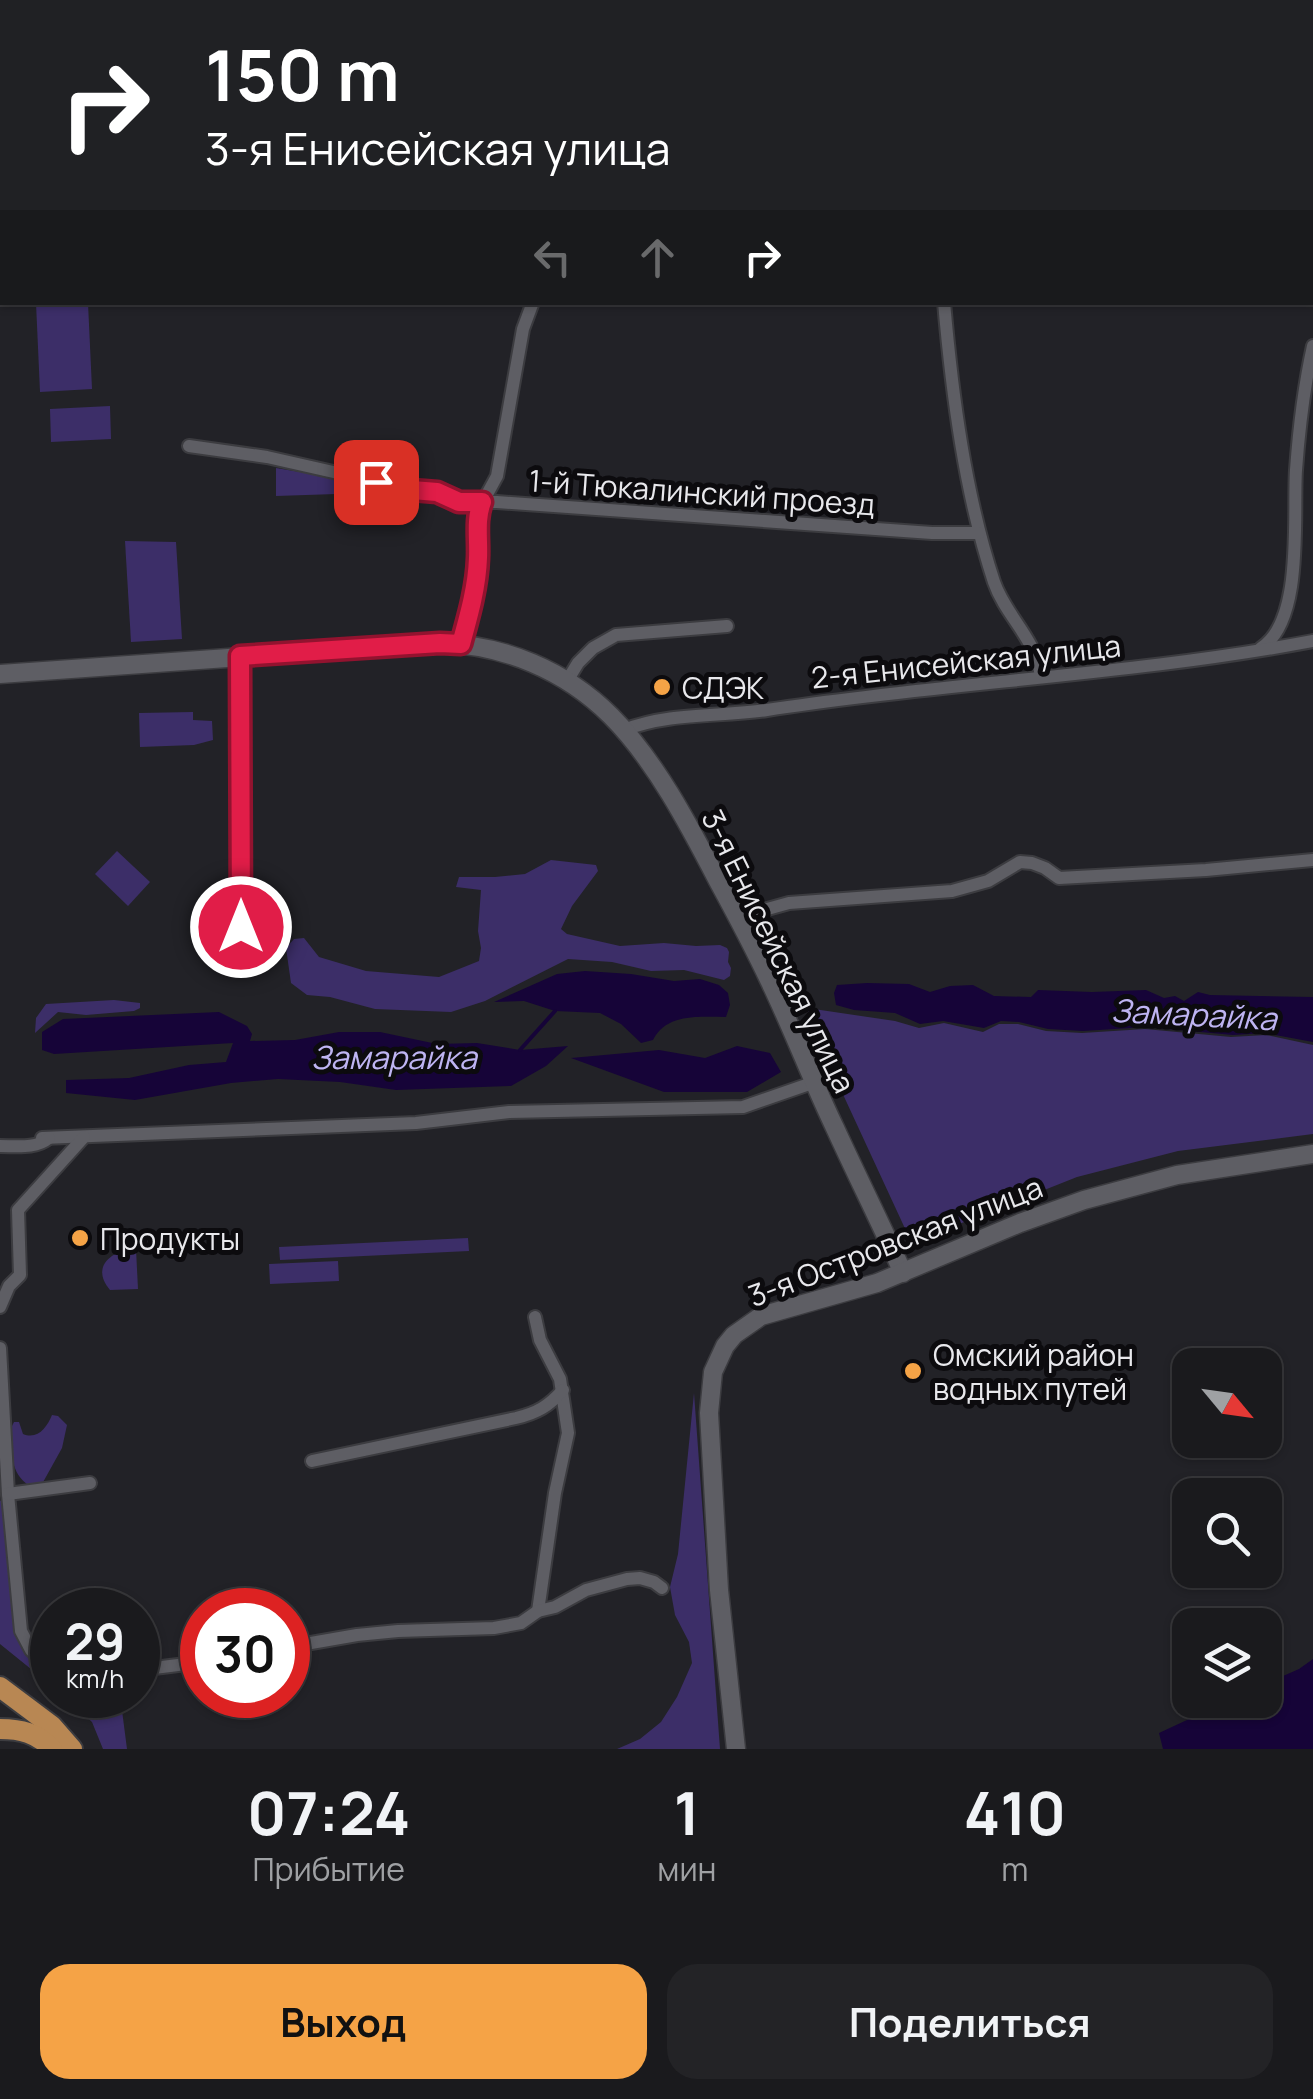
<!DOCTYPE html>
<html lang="ru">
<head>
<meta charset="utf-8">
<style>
  :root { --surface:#1a1a1d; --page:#232326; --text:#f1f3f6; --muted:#9fa1a4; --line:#38383b; --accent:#f5a346 }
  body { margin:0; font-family:Manrope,sans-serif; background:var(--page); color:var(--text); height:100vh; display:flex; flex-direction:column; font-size:38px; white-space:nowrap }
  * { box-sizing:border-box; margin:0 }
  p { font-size:32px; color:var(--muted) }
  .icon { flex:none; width:55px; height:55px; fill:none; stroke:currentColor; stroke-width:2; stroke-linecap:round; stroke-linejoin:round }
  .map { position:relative; height:1749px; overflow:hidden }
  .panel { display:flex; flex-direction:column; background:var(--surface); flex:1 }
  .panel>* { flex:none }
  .hud { position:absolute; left:0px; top:0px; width:1315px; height:305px; box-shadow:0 2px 8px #0004,0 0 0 2px var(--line); background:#202124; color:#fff; overflow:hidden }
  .needle { width:65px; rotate:119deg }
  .tools { position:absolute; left:1172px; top:1348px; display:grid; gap:20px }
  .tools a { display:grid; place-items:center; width:110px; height:110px; border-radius:20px; background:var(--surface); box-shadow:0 2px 8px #0004,0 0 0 2px var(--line); font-size:50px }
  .speed { position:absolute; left:30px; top:1588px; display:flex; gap:20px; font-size:50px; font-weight:700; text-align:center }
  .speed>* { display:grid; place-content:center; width:130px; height:130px; border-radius:50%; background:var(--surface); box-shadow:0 2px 8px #0004,0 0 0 2px var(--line); line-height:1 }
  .speed small { font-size:25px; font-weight:400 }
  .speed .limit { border:15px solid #d22; background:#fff; color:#111 }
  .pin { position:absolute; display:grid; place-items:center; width:85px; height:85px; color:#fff; margin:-42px; border-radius:20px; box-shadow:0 5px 15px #0006 }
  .me { position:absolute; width:110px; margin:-55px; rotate:0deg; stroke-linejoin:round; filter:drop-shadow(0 0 8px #0008) }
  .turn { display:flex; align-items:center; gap:35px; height:210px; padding:0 40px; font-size:45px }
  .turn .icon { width:130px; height:130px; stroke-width:2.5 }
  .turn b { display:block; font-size:70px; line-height:85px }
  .lanes { display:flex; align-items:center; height:95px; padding:0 40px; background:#0003; justify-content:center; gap:50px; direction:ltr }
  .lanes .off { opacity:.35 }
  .eta { display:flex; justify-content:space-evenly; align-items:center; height:170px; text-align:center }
  .eta b { font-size:60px; font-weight:700; line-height:70px }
  .cta { display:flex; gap:20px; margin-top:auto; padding:20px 40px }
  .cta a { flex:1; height:115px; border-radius:30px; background:var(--accent); color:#111; font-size:40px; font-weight:700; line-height:115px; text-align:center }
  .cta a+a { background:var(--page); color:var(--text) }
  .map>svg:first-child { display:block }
  .green { fill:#3c2e68 }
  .water { fill:#160438 }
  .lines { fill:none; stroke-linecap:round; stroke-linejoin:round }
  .stream { stroke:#160438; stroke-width:4 }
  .street-casing { stroke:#3c3c40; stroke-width:16 }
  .secondary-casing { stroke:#3c3c40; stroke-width:21 }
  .primary-casing { stroke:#3c3c40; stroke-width:24 }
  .street { stroke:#5e5e64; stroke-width:12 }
  .secondary { stroke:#5e5e64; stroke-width:18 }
  .primary { stroke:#b88753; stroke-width:20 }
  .route-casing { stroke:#92132f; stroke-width:25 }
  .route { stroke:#e11d48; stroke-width:18 }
  .poi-dot { fill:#f5a346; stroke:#0c0b0e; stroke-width:4 }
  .labels { text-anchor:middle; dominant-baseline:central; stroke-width:10; stroke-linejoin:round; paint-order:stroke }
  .street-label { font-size:30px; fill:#e8e8ec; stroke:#0c0b0e }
  .poi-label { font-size:30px; fill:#e8e8ec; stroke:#0c0b0e; text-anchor:start }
  .water-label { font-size:32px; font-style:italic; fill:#beb4f2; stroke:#0c0b0e }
</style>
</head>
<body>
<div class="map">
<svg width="1313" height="1749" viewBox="0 0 1313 1749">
  <rect width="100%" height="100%" fill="#222227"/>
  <g class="green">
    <path d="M 36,303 L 88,303 L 92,389 L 40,392 Z"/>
    <path d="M 110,406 L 111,439 L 51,442 L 50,409 Z"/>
    <path d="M 276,468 L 336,478 L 336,494 L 276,496 Z"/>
    <path d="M 125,541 L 176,542 L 182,639 L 131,642 Z"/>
    <path d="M 193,712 L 193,720 L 212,721 L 213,740 L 194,745 L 140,747 L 139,713 Z"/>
    <path d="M 117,851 L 150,882 L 128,906 L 95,874 Z"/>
    <path d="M 551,860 L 596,865 L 598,871 L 572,906 L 561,929 L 567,934 L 620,946 L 664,943 L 696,946 L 720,945 L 727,948 L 729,952 L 728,962 L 731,968 L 730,976 L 724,980 L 684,970 L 651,971 L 612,962 L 568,959 L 485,1001 L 451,1012 L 375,1009 L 330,997 L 307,995 L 291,983 L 286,948 L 294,939 L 304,938 L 319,957 L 366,971 L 439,977 L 479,961 L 481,948 L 478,931 L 481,890 L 456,887 L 459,877 L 495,877 L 525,874 Z"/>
    <path d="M 114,1000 L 140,1003 L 140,1008 L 134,1011 L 86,1015 L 58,1012 L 35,1033 L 36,1018 L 46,1004 Z"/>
    <path d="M 807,1008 L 895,1021 L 919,1028 L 944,1023 L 983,1032 L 999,1024 L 1018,1024 L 1046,1031 L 1082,1033 L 1145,1029 L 1231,1037 L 1266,1035 L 1313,1045 L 1313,1134 L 1178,1151 L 1077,1177 L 919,1240 L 913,1234 L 908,1235 L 816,1036 Z"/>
    <path d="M 468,1238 L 469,1251 L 280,1260 L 279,1247 Z"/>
    <path d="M 136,1249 L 138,1289 L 110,1290 C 90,1266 112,1250 136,1249 Z"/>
    <path d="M 338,1261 L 339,1281 L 270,1284 L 269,1264 Z"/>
    <path d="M 694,1393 L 720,1749 L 617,1749 L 640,1739 L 661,1722 L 677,1697 L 692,1663 L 689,1642 L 675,1615 L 670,1587 L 678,1554 Z"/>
    <path d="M 52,1415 L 58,1416 L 67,1425 L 62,1448 L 42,1484 L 30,1486 C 9,1473 12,1451 11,1428 L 14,1422 L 19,1422 L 23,1434 C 38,1440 47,1427 52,1415 Z"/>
    <path d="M 4,1499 L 29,1657 L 52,1672 L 52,1686 L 0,1644 L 0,1501 Z"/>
    <path d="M 63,1695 L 120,1695 L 127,1749 L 103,1749 L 92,1722 Z"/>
  </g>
  <g class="water">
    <path d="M 585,971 L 631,974 L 674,981 L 700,979 L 719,985 L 728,993 L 730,1005 L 726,1017 C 699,1017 667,1013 653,1040 L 641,1043 L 621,1024 L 600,1013 L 555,1011 L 524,1001 L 494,1002 L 557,974 Z"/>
    <path d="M 867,983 L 909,984 L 930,992 L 950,986 L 973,985 L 994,996 L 1031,997 L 1038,990 L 1092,992 L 1146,990 L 1164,998 L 1175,996 L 1184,1001 L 1198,992 L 1210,995 L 1313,997 L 1313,1042 L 1265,1033 L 1233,1035 L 1146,1027 L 1083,1031 L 1048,1029 L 1019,1022 L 1001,1021 L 984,1028 L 943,1021 L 920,1024 L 895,1013 L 854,1010 L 836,1005 L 834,993 L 837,985 Z"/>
    <path d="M 219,1012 L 247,1026 L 252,1034 L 250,1041 L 295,1040 L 339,1032 L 380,1032 L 437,1044 L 477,1043 L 520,1050 L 568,1046 L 546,1066 L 511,1086 L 396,1090 L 340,1082 L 278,1079 L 231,1083 L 135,1100 L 66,1093 L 66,1080 L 129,1078 L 189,1065 L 226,1062 L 233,1043 L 54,1054 L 42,1050 L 42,1032 L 63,1019 Z"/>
    <path d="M 737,1046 L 770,1053 L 781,1072 L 747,1092 L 664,1092 L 571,1058 L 659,1050 L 705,1058 Z"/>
    <path d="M 1313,1659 L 1313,1749 L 1163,1749 L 1159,1733 L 1230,1700 L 1265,1700 L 1265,1684 L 1299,1669 Z"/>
  </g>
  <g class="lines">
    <path class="stream" d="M 520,1050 L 555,1011"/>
    <g class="street-casing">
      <g id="street">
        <path d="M 114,0 L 114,2"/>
        <path d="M 634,2 L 635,0"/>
        <path d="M 822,2 L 823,0"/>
        <path d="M 983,2 L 983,0"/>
        <path d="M 944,302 C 952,394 965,494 994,582 C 1006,617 1036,638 1041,677"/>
        <path d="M 189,446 L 267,457 L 413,490 L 437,492 L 459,502 L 497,502 L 932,533 L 979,533"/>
        <path d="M 461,643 L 475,593 L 479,556 L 479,509 L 497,476 L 523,329 L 533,302"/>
        <path d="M 1261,648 C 1304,621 1293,515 1296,470 C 1299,428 1304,387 1313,346"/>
        <path d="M 240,656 L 241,956"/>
        <path d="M 567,681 L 578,663 L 593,648 L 616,635 L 727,626"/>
        <path d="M 624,730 C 670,712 720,717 767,710 C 949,682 1133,675 1313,641"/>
        <path d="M 740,921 L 760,911 L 789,903 L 952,891 L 988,881 L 1020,862 L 1032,863 L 1045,868 L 1059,878 L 1206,870 L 1313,860"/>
        <path d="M 42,1138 L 416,1123 L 509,1112 L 743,1107 L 815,1082"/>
        <path d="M 0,1146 C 17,1146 36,1149 49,1138"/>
        <path d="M 0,1307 L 9,1286 L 20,1275 L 18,1210 L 84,1137"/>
        <path d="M 535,1317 L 540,1340 L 560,1379 L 568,1433 L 555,1493 L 538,1611"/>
        <path d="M 0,1348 L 8,1494 L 21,1631 L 31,1650 L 52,1669"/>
        <path d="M 312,1461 L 516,1418 C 537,1413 549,1406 563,1390"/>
        <path d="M 8,1494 L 90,1483"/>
        <path d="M 288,1647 L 357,1635 L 398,1631 L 494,1628 L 521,1623 L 538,1611 L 555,1607 L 586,1590 L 627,1579 L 640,1578 L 654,1582 L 662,1588"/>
        <path d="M 138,1670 L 202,1662"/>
      </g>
    </g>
    <g class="secondary-casing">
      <g id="secondary">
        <path d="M 0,674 L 440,643 C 504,645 565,670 611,716 C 655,760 689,825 718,881 C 736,914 754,948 770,982 C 793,1030 812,1080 835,1128 C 857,1176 881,1224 903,1273"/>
        <path d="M 736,1749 L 719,1590 L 709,1413 L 713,1372 L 725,1346 L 734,1335 L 761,1316 L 877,1283 L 1020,1223 L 1084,1200 L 1177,1175 L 1313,1154"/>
      </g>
    </g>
    <g class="primary-casing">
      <g id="primary">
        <path d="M 0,1687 L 52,1726 L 72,1749"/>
        <path d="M 0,1729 C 21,1729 37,1733 52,1749"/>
      </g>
    </g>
    <use href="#street" class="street"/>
    <use href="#secondary" class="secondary"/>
    <use href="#primary" class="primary"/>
  </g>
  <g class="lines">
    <g class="route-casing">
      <path id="route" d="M 241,927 L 240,656 L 440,643 L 461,644 C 469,615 477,587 478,558 C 479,539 475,520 482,502 L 459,502 L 437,492 L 412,490 L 376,482"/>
    </g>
    <use href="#route" class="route"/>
  </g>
  <g class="poi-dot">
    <circle cx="662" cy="687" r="10"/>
    <circle cx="80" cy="1238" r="10"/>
    <circle cx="913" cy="1371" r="10"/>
  </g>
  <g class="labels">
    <g class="street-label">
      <text transform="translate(702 492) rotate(4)">1-й Тюкалинский проезд</text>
      <text transform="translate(966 661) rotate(-6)">2-я Енисейская улица</text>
      <text transform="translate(779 951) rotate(64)">3-я Енисейская улица</text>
      <text transform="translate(895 1241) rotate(-21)">3-я Островская улица</text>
    </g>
    <g class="poi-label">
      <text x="682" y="687">СДЭК</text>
      <text x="100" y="1238">Продукты</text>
      <text x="933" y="1354">Омский район<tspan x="933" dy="34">водных путей</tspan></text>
    </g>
    <g class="water-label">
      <text transform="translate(1194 1014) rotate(3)">Замарайка</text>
      <text x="394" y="1057">Замарайка</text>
    </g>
  </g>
</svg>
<div class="tools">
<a><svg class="needle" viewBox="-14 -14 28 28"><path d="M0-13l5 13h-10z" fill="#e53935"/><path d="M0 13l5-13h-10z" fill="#9fa1a4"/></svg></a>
<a><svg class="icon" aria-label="search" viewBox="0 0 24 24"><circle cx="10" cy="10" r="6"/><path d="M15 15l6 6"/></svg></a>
<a><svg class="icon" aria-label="layers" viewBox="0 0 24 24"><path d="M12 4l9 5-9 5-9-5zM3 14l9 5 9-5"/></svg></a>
</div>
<div class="speed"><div>29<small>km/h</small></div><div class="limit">30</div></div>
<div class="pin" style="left:376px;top:482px;background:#d93025"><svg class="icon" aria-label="arrive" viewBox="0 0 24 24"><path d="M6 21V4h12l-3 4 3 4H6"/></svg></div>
<svg class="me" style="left:241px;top:927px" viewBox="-20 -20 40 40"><circle r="17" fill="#e11d48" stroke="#fff" stroke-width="3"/><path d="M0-11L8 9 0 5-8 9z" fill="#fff"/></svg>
<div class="hud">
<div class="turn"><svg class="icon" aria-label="right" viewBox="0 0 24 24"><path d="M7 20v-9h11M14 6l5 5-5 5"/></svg><div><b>150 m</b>3-я Енисейская улица</div></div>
<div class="lanes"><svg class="icon off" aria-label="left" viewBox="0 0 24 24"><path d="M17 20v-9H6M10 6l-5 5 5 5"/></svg><svg class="icon off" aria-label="ahead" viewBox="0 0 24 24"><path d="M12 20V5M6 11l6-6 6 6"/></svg><svg class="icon" aria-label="right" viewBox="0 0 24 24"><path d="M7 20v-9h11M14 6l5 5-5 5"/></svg></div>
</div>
</div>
<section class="panel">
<div class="eta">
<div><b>07:24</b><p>Прибытие</p></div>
<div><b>1</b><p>мин</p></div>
<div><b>410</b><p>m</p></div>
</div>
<div class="cta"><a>Выход</a><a>Поделиться</a></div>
</section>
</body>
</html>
